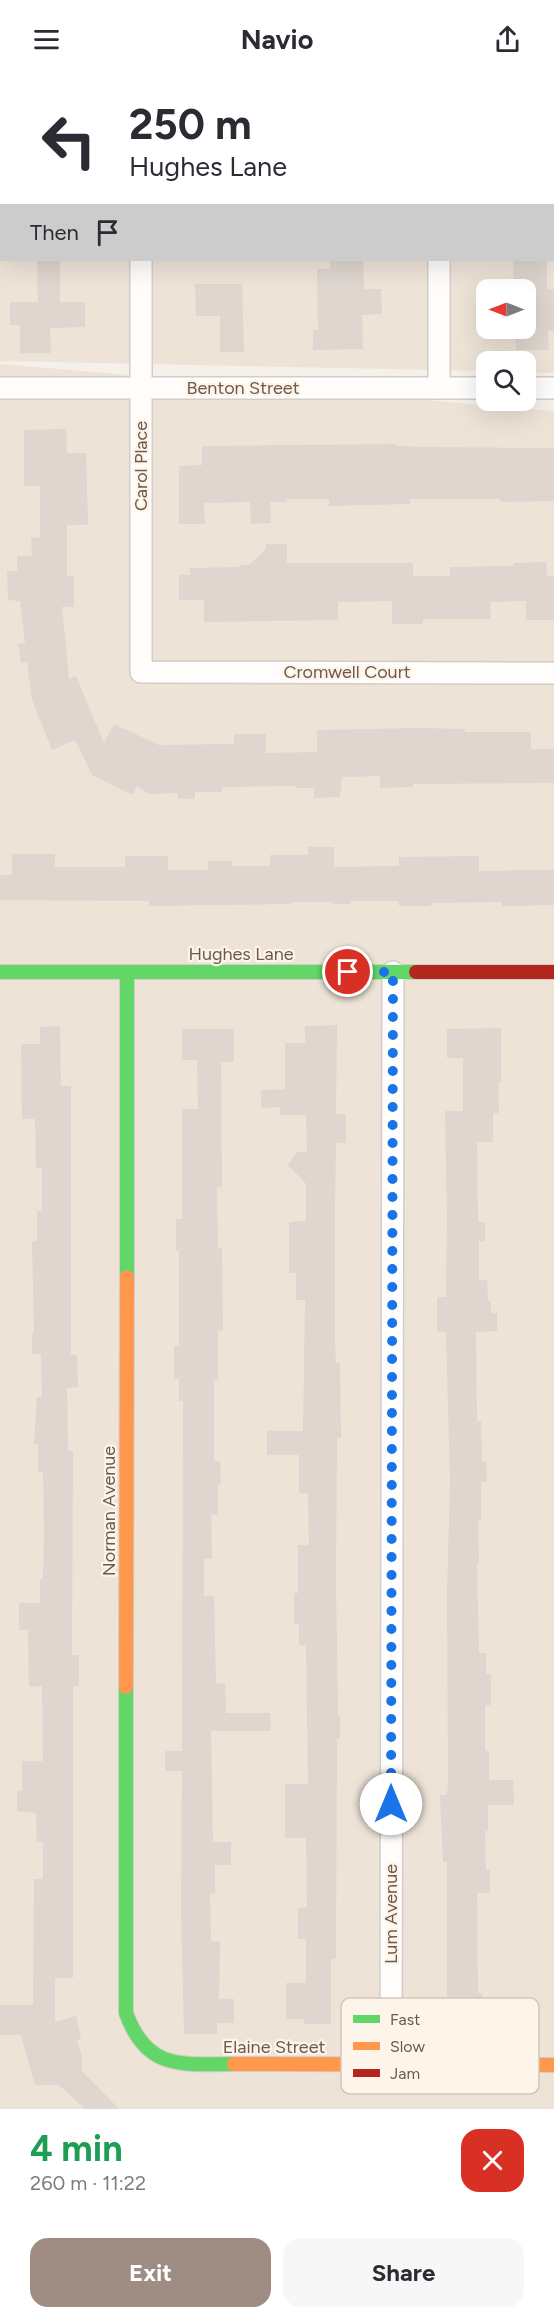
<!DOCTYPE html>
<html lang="en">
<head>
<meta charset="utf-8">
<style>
  :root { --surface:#fff; --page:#f7f7f7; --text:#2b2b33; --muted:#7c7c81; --accent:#9f8d83 }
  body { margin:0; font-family:Figtree,sans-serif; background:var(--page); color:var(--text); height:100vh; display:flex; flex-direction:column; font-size:22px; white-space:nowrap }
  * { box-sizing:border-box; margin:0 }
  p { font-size:20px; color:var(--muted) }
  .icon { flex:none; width:33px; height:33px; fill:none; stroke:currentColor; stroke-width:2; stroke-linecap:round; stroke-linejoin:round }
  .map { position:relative; height:2031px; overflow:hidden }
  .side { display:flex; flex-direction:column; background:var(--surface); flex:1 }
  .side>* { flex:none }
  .top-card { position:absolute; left:0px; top:0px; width:555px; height:183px; box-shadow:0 6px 24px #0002; background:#fff; color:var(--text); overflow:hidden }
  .needle { width:39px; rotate:270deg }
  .tools { position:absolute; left:476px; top:201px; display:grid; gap:12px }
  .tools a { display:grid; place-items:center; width:60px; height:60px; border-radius:12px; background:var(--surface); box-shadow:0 6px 24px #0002; font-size:30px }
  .pin { position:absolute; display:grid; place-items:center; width:51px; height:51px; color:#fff; margin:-26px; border:3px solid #fff; border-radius:50%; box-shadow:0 2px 6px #0007 }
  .me { position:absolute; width:66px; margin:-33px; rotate:0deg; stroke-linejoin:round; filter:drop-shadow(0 0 4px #0008) }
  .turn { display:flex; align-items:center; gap:21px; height:126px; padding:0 30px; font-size:27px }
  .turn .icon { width:78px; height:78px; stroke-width:2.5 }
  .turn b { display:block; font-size:42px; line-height:51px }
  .then { display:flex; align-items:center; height:57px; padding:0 30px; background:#0003; gap:12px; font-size:22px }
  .round { display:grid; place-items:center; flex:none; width:63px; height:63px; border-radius:18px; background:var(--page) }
  .overview { display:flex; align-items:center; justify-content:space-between; height:102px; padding:0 30px }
  h1 { font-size:36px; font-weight:700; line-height:45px; color:#1e9e55 }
  .primary-button { display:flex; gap:12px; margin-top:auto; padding:12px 30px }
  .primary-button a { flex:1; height:69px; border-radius:18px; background:var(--accent); color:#fff; font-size:24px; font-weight:700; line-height:69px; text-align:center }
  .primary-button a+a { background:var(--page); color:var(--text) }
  header { display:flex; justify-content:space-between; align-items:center; height:78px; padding:0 30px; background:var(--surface); font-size:27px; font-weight:700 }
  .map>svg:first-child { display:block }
  .residential { fill:#eee3d7; fill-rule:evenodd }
  .building { fill:#ded6cf }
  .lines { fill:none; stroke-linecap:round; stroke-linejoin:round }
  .street-casing { stroke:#d4cdc7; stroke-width:24 }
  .fast-casing { stroke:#d4cdc6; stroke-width:16 }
  .slow-casing { stroke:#d4cdc6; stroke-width:16 }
  .jam-casing { stroke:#d4cdc6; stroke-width:16 }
  .street { stroke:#fefdfc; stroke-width:21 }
  .fast { stroke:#63d668; stroke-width:14 }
  .slow { stroke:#ff974d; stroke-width:14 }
  .jam { stroke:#b3261e; stroke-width:14 }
  .route { stroke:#1a73e8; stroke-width:10; stroke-dasharray:0 18 }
  .labels { text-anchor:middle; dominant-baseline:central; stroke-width:4.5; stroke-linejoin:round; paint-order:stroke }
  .street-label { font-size:18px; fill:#70584c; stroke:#fdf5e9 }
  .key { fill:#fdf5e9; stroke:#d3c6ba; stroke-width:1.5 }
  .key-label { font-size:16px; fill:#70584c }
</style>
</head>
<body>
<header><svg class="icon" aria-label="menu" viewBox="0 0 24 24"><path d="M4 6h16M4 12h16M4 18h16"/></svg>Navio<svg class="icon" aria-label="share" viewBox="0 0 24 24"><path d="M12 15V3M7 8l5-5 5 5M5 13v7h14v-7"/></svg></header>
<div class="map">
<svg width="554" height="2031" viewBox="0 0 554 2031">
  <rect width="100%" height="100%" fill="#f5f0e9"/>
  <g class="residential">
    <path d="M 0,0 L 554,0 L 554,295 L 525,294 L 525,284 L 486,284 L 486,293 L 0,283 ZM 2,2 L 554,2 L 554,182 L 2,182 ZM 486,212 L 525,212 L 525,250 L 486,250 Z"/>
    <path d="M 0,286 L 554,333 L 554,2031 L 0,2031 Z"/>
  </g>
  <g class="building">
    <path d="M 37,182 L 60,182 L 60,224 L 85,224 L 85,249 L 50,250 L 51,275 L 20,275 L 20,247 L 10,247 L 10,224 L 38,224 Z"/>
    <path d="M 330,182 L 363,182 L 364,211 L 381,211 L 382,236 L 362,237 L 363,271 L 313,272 L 313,252 L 318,252 L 317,191 L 330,191 Z"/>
    <path d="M 513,182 L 547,182 L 547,211 L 554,211 L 554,253 L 548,253 L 549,272 L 516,272 L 515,250 L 525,250 L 525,212 L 514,212 Z"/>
    <path d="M 195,206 L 242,206 L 244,274 L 220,274 L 220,238 L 196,238 Z"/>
    <path d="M 66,351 L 67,375 L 86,375 L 87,413 L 88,447 L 67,447 L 67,498 L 74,498 L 74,529 L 62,529 L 69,601 L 76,598 L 104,665 L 114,646 L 159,667 L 234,666 L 234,656 L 266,656 L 266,675 L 317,674 L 317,652 L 420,650 L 465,651 L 465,654 L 531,654 L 531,671 L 554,671 L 554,705 L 413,706 L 413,709 L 380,710 L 380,698 L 342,699 L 340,719 L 314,720 L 314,710 L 296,710 L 296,708 L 222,709 L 222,714 L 195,714 L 195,721 L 178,721 L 178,715 L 149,716 L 137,708 L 133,717 L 92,697 L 75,662 L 52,672 L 32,622 L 27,584 L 21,585 L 18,566 L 25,565 L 20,523 L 8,522 L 7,493 L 17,493 L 17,478 L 32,478 L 31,460 L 40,459 L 40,408 L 24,408 L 24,352 Z"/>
    <path d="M 397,366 L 397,368 L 422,369 L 554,370 L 554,423 L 500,424 L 500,421 L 410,421 L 410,426 L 329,428 L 329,421 L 287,421 L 287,424 L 270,424 L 271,445 L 251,446 L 250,424 L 204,425 L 205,446 L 179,446 L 179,388 L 202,387 L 202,368 Z"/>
    <path d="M 266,466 L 287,466 L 287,485 L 413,485 L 413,498 L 450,498 L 450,489 L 514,488 L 514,485 L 546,484 L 547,498 L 554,498 L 554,542 L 526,542 L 526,523 L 490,524 L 491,541 L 423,541 L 423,546 L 392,546 L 392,523 L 338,524 L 338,542 L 204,544 L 204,522 L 179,522 L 179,497 L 190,497 L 190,490 L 240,489 L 240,487 L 249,487 L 266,471 Z"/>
    <path d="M 308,769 L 334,769 L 334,789 L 399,788 L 399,779 L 479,778 L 479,793 L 554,792 L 554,827 L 502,828 L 502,824 L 431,825 L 431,828 L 399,828 L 399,823 L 351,823 L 351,826 L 332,826 L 332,824 L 291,824 L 291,826 L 149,828 L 149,823 L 0,822 L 0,797 L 12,797 L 12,776 L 55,776 L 55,789 L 125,789 L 125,778 L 168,778 L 168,792 L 208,792 L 208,783 L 232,783 L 232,788 L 270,788 L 270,777 L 308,777 Z"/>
    <path d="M 337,947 L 336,1036 L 346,1036 L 346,1065 L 336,1065 L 335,1129 L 335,1266 L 336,1285 L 340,1285 L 341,1360 L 337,1360 L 336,1502 L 338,1637 L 340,1637 L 340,1660 L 337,1660 L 336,1881 L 331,1881 L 331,1946 L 304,1946 L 304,1941 L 286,1941 L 286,1905 L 306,1905 L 306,1861 L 298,1861 L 298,1830 L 307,1829 L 306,1760 L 285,1760 L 285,1706 L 308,1706 L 306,1567 L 299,1567 L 299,1546 L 294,1546 L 294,1515 L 298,1515 L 298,1467 L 309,1467 L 308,1415 L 299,1415 L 299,1377 L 267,1377 L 267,1353 L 303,1353 L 305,1222 L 296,1222 L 296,1195 L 289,1195 L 289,1144 L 306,1143 L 306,1106 L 288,1087 L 297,1074 L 307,1074 L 306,1037 L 280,1037 L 280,1029 L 261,1030 L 261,1012 L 285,1011 L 285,965 L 305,965 L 305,948 Z"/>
    <path d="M 60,948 L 61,1008 L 71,1008 L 71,1277 L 77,1277 L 78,1309 L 67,1310 L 68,1373 L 73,1373 L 72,1577 L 79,1577 L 79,1608 L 73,1608 L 73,1900 L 55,1900 L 55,1944 L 76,1938 L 81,1961 L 77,1963 L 82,1978 L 82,1993 L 119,2031 L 85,2031 L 59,2007 L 35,2007 L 21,1957 L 0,1957 L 0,1927 L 33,1927 L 34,1801 L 43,1801 L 43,1764 L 37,1764 L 36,1735 L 17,1733 L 17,1713 L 22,1713 L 22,1683 L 43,1683 L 42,1608 L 29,1609 L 28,1552 L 19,1552 L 19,1525 L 40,1525 L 40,1501 L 43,1501 L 44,1455 L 43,1394 L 38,1394 L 38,1366 L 34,1366 L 37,1319 L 42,1319 L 41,1276 L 32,1276 L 32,1255 L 34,1255 L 32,1163 L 37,1163 L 37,1133 L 42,1133 L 42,1090 L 36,1090 L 35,1041 L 22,1041 L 21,966 L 40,966 L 40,949 Z"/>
    <path d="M 501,950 L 501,1005 L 498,1005 L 499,1035 L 493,1035 L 493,1064 L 477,1064 L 478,1144 L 485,1144 L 485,1163 L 479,1163 L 479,1202 L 487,1202 L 488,1223 L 491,1223 L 491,1235 L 497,1235 L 497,1253 L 476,1254 L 477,1343 L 481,1343 L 482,1384 L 486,1384 L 487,1404 L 481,1404 L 481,1443 L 478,1443 L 479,1486 L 477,1486 L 479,1575 L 486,1575 L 486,1596 L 491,1596 L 491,1627 L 485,1627 L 485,1673 L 489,1673 L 489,1702 L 513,1702 L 514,1727 L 488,1727 L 488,1753 L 485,1753 L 486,1792 L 490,1792 L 490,1815 L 477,1815 L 478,1915 L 482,1915 L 482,1920 L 498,1920 L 499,1946 L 447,1946 L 447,1784 L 443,1784 L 440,1717 L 447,1717 L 448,1704 L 447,1514 L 450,1404 L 446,1254 L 437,1254 L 437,1219 L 446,1219 L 447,1140 L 445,1033 L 463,1033 L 463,980 L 447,980 L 447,951 Z"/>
    <path d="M 182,951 L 234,951 L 234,984 L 221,984 L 222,1109 L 217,1109 L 218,1170 L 222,1170 L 223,1253 L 218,1253 L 218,1302 L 214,1302 L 214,1383 L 220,1383 L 221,1406 L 218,1406 L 218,1437 L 211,1437 L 212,1481 L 204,1481 L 204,1518 L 214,1518 L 216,1606 L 225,1605 L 226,1635 L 270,1635 L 271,1653 L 211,1653 L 213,1764 L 231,1764 L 231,1787 L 215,1787 L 215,1815 L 210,1815 L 211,1863 L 220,1863 L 219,1921 L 234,1921 L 234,1945 L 217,1945 L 217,1956 L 184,1956 L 181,1831 L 182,1693 L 165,1693 L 165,1673 L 182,1673 L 183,1323 L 179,1323 L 179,1301 L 174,1301 L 174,1268 L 179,1268 L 179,1173 L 176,1173 L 176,1141 L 182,1141 L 182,1031 L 198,1031 L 197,982 L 182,982 Z"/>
  </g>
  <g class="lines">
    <g class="street-casing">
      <g id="street">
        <path d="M 141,2 L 141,0"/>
        <path d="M 439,2 L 439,0"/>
        <path d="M 141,182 L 141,594 L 554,595"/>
        <path d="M 0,310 L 486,310"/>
        <path d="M 439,310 L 439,182"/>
        <path d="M 525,310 L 554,310"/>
        <path d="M 391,1987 L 393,894"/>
      </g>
    </g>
    <g class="fast-casing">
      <g id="fast">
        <path d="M 0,894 L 416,894"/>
        <path d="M 127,1199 L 127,894"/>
        <path d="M 126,1609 L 126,1935 C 147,1993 182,1986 234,1986"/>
      </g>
    </g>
    <g class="slow-casing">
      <g id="slow">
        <path d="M 126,1609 L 127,1199"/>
        <path d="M 234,1986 L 554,1987"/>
      </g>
    </g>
    <g class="jam-casing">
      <path id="jam" d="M 416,894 L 554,894"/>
    </g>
    <use href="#street" class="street"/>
    <use href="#fast" class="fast"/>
    <use href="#slow" class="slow"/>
    <use href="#jam" class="jam"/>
  </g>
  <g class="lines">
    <path class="route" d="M 348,894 L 393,894 L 391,1726"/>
  </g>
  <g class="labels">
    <g class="street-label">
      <text x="243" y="310">Benton Street</text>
      <text transform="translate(141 388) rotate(-90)">Carol Place</text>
      <text x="347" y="594">Cromwell Court</text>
      <text x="241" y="876">Hughes Lane</text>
      <text transform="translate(109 1433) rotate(-90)">Norman Avenue</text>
      <text transform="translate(391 1836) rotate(-90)">Lum Avenue</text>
      <text x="274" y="1969">Elaine Street</text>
    </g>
  </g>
  <rect x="341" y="1920" width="198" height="96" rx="9" class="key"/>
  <rect x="353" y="1937" width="27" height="8" fill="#63d668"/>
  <rect x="353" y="1964" width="27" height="8" fill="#ff974d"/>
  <rect x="353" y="1991" width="27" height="8" fill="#b3261e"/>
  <g class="key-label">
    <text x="390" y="1947">Fast</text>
    <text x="390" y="1974">Slow</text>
    <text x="390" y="2001">Jam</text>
  </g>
</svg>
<div class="tools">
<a><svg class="needle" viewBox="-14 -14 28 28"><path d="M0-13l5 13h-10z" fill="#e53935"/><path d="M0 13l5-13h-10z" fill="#7c7c81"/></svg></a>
<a><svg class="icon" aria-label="search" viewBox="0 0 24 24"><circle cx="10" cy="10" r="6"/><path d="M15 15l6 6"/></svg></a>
</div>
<div class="pin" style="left:348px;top:894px;background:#d93025"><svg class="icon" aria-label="arrive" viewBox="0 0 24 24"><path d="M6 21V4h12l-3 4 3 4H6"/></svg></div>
<svg class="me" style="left:391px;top:1726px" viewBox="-20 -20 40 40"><circle r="19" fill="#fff"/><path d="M0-13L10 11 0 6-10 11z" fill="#1a73e8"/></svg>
<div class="top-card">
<div class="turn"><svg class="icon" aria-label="left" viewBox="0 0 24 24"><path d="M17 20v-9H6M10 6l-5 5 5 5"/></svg><div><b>250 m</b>Hughes Lane</div></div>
<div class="then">Then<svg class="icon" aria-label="arrive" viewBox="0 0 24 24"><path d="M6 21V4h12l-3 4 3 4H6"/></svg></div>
</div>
</div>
<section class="side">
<div class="overview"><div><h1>4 min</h1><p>260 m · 11:22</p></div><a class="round" style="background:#d93025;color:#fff"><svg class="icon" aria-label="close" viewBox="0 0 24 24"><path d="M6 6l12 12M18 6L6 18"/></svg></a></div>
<div class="primary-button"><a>Exit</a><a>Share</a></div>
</section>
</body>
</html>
